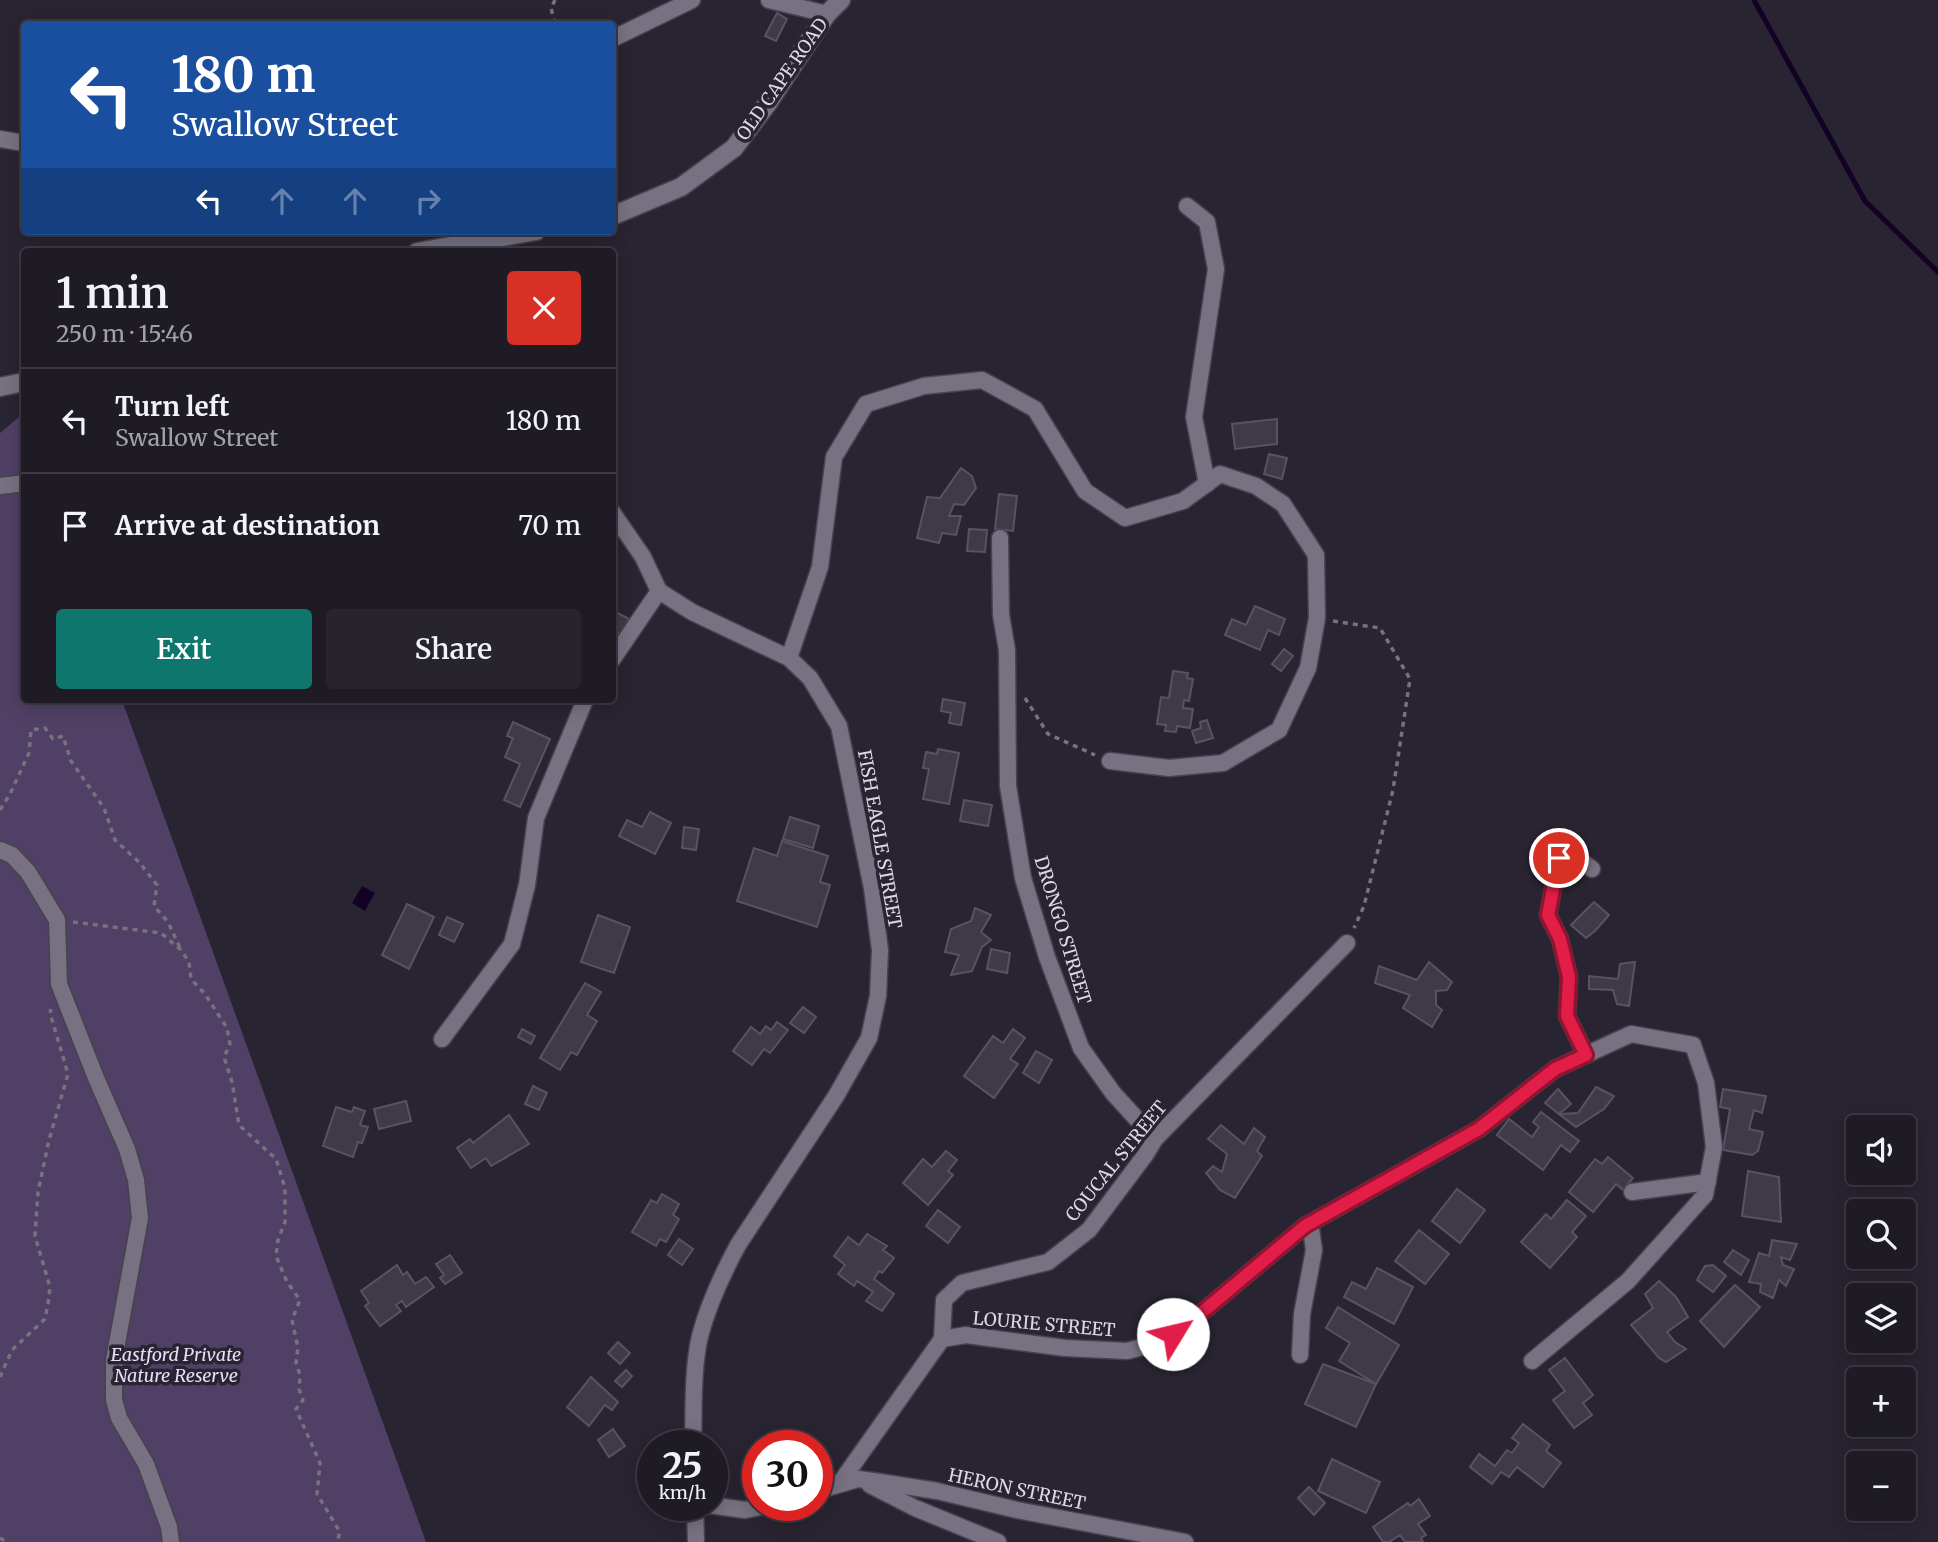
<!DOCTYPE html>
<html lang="en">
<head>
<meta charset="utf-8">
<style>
  :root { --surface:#1f1b25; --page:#27242d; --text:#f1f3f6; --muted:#a1a1a7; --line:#3c3942; --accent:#0f766e }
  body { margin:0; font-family:Merriweather,serif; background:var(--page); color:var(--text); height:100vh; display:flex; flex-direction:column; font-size:26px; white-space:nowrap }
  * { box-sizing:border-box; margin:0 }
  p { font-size:23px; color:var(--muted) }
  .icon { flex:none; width:38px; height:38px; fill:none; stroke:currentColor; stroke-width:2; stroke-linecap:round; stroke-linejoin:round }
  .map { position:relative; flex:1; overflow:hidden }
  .panel { position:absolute; left:21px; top:248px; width:595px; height:455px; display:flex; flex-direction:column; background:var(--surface); border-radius:7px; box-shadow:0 4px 18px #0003,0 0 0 2px var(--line) }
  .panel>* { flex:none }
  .guide { position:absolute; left:21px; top:21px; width:595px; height:214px; border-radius:7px; box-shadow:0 4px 18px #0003,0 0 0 2px var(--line); background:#1a4fa0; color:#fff; overflow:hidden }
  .controls { position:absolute; left:1846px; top:1115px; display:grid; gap:14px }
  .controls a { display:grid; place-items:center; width:70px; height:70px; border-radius:7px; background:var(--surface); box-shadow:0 4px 18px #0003,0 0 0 2px var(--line); font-size:35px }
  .speed { position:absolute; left:637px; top:1430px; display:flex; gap:14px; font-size:35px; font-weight:700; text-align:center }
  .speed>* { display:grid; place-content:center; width:91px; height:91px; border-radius:50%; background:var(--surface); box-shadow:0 4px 18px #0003,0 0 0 2px var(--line); line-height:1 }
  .speed small { font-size:18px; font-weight:400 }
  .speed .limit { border:10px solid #d22; background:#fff; color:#111 }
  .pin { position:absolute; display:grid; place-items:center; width:60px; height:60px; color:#fff; margin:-30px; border:4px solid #fff; border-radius:50%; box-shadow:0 2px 7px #0007 }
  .me { position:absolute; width:77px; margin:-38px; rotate:54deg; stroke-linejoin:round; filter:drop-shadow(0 0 5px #0008) }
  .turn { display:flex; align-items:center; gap:24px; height:147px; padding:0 35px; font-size:32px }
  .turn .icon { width:91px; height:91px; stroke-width:2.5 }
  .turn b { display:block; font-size:49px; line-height:60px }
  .lanes { display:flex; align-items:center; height:66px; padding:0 35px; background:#0003; justify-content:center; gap:35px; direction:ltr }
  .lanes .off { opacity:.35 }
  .round { display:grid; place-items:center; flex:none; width:74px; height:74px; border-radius:7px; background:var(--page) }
  .head { display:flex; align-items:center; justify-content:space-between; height:119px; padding:0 35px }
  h1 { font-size:42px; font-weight:600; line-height:52px }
  .action { display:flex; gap:14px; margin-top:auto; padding:14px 35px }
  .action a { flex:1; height:80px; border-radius:7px; background:var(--accent); color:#fff; font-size:28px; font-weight:600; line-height:80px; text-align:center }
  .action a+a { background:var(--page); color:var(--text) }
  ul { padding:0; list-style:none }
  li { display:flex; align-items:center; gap:21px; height:105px; padding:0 35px; border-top:2px solid var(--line) }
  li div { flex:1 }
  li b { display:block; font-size:26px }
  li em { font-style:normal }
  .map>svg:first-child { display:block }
  .green { fill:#504065 }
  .water { fill:#140225 }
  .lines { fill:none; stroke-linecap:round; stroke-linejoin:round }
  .stream { stroke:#140225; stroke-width:5 }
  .building { fill:#3f3948; stroke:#585262; stroke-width:2 }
  .minor-casing { stroke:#47424d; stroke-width:19 }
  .tertiary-casing { stroke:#47424d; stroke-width:21 }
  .path { stroke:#77727d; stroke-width:3.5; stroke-dasharray:5 5; stroke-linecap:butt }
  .minor { stroke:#777181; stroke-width:16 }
  .tertiary { stroke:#777181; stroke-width:18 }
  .route-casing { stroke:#92132f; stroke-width:18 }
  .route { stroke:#e11d48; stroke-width:12 }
  .labels { text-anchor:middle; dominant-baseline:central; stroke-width:7; stroke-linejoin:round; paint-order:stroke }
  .street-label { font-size:18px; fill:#ddd9e2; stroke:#292431 }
  .park-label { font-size:18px; font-style:italic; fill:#e7dcf9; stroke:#292431 }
</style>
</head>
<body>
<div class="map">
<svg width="1938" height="1542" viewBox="0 0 1938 1542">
  <rect width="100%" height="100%" fill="#292431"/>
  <path class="green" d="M 19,417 L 24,431 L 24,700 L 122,700 L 426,1542 L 0,1542 L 0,433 Z"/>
  <path class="water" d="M 362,886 L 375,893 L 365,911 L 352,903 Z"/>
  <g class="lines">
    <path class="stream" d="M 1754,0 L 1865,201 L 1938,272"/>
  </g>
  <g class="building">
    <path d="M 777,13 L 787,19 L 776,41 L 765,36 Z"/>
    <path d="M 1277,419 L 1277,444 L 1235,449 L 1232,424 Z"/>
    <path d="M 1269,454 L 1287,458 L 1282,479 L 1264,474 Z"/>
    <path d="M 961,468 L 972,476 L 976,488 L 964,505 L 954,504 L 949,516 L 961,516 L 956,535 L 942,533 L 939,543 L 917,538 L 927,497 L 940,498 Z"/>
    <path d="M 999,494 L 1017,496 L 1013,531 L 995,529 Z"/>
    <path d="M 969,529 L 987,530 L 985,552 L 967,551 Z"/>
    <path d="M 1255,606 L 1285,619 L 1279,635 L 1268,630 L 1260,650 L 1225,635 L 1232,619 L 1246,625 Z"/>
    <path d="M 612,610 L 629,619 L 620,634 L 612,630 Z"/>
    <path d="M 1284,649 L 1293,656 L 1281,671 L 1272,664 Z"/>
    <path d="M 1173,671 L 1188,673 L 1187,678 L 1193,679 L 1189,701 L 1184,700 L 1183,708 L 1193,709 L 1190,728 L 1177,726 L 1176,732 L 1165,731 L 1166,725 L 1157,724 L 1161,697 L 1169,698 Z"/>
    <path d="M 943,699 L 965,703 L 961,725 L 949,723 L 951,713 L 941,711 Z"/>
    <path d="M 1207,720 L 1213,738 L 1196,743 L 1192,731 L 1201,728 L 1200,722 Z"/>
    <path d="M 513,722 L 550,739 L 520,807 L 504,800 L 520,764 L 505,757 L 513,738 L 507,736 Z"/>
    <path d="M 938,749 L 959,753 L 949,804 L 923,799 L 929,769 L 923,768 L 926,752 L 937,754 Z"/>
    <path d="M 964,800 L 992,805 L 988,826 L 960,821 Z"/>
    <path d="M 650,812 L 671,823 L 655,854 L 619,836 L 627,820 L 642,827 Z"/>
    <path d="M 790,817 L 819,826 L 813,848 L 783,839 Z"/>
    <path d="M 684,827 L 699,829 L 696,850 L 682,848 Z"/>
    <path d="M 782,841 L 828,856 L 820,882 L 830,885 L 817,927 L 737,901 L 754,848 L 777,856 Z"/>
    <path d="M 1594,902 L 1609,915 L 1595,931 L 1586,938 L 1571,925 Z"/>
    <path d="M 407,904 L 434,917 L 409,969 L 382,955 Z"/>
    <path d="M 975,908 L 991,915 L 981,932 L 991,940 L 982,947 L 972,971 L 951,975 L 959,955 L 945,952 L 951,929 L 971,921 Z"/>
    <path d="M 598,915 L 630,927 L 614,973 L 581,962 Z"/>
    <path d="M 447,917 L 463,924 L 454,942 L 439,935 Z"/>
    <path d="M 991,949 L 1010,953 L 1007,973 L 987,969 Z"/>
    <path d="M 1429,962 L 1452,982 L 1447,990 L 1436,991 L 1436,1005 L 1442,1010 L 1432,1027 L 1403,1008 L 1410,995 L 1375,983 L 1379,966 L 1417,980 Z"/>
    <path d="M 1635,962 L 1629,1006 L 1617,1004 L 1613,990 L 1589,989 L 1589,976 L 1618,979 L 1620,964 Z"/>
    <path d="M 585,983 L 601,992 L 587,1015 L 597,1021 L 577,1055 L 571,1052 L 560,1070 L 540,1058 Z"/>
    <path d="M 803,1007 L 816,1017 L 804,1033 L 790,1023 Z"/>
    <path d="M 777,1022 L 788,1030 L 770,1053 L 764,1049 L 752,1065 L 733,1051 L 751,1027 L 760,1034 L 766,1026 L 771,1030 Z"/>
    <path d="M 522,1029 L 535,1036 L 531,1044 L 518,1037 Z"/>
    <path d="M 1013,1029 L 1025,1038 L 1010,1059 L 1018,1064 L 994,1098 L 964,1076 L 993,1036 L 1003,1043 Z"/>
    <path d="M 1036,1051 L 1052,1060 L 1039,1083 L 1023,1073 Z"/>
    <path d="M 533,1086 L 547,1093 L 539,1110 L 525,1104 Z"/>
    <path d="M 1596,1087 L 1614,1096 L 1604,1109 L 1576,1127 L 1559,1114 L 1578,1113 Z"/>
    <path d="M 1558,1089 L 1571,1104 L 1559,1114 L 1545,1103 Z"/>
    <path d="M 1723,1089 L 1766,1096 L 1762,1113 L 1754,1110 L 1749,1129 L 1763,1132 L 1758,1151 L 1752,1155 L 1723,1150 L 1730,1109 L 1720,1107 Z"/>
    <path d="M 406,1101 L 411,1121 L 379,1129 L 374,1109 Z"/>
    <path d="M 336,1107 L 352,1112 L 354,1107 L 365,1111 L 360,1125 L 368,1127 L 362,1143 L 358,1142 L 353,1157 L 323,1146 Z"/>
    <path d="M 1541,1112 L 1579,1141 L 1570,1152 L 1561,1145 L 1543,1170 L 1497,1135 L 1509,1119 L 1532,1137 L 1539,1127 L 1533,1122 Z"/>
    <path d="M 509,1115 L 529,1144 L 491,1166 L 486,1158 L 471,1168 L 457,1148 L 470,1139 L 473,1143 Z"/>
    <path d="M 1221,1125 L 1244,1144 L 1254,1128 L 1265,1137 L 1257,1151 L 1262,1156 L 1235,1198 L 1220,1190 L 1206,1173 L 1213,1166 L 1222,1172 L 1227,1154 L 1208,1139 Z"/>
    <path d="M 946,1151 L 957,1160 L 948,1171 L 953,1175 L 928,1205 L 903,1183 L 923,1159 L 932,1167 Z"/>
    <path d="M 1608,1157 L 1633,1178 L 1623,1190 L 1616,1184 L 1593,1212 L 1569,1192 L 1595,1159 L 1602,1164 Z"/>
    <path d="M 1748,1171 L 1779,1177 L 1781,1222 L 1742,1216 Z"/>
    <path d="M 1457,1189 L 1485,1210 L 1460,1243 L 1432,1221 Z"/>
    <path d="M 662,1194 L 679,1204 L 673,1215 L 679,1219 L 666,1242 L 660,1239 L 656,1246 L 632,1232 L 651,1200 L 657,1203 Z"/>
    <path d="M 1567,1200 L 1586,1216 L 1572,1232 L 1577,1237 L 1550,1268 L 1521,1242 L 1546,1214 L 1551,1219 Z"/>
    <path d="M 938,1210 L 960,1227 L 948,1243 L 926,1226 Z"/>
    <path d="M 1419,1230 L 1449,1254 L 1425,1284 L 1395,1261 Z"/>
    <path d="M 867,1234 L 887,1246 L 883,1250 L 894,1258 L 882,1273 L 879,1271 L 874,1279 L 894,1294 L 882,1311 L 866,1301 L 873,1292 L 857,1281 L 854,1286 L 838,1274 L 845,1265 L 834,1256 L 848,1237 L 859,1245 Z"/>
    <path d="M 679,1239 L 693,1249 L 682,1265 L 668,1255 Z"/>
    <path d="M 1772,1240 L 1797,1244 L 1790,1260 L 1781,1257 L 1783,1265 L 1794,1269 L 1786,1286 L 1779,1280 L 1773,1298 L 1760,1292 L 1761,1284 L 1749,1282 L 1759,1253 L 1769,1256 Z"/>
    <path d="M 1733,1250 L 1749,1260 L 1741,1275 L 1724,1262 Z"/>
    <path d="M 450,1255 L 462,1273 L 445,1284 L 440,1278 L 444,1275 L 436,1264 Z"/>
    <path d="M 397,1265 L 403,1275 L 407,1272 L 415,1284 L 426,1277 L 434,1287 L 406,1307 L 402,1301 L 396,1305 L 401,1311 L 380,1326 L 365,1306 L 369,1303 L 361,1291 Z"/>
    <path d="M 1713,1265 L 1726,1276 L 1713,1292 L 1697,1280 L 1705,1266 Z"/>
    <path d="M 1377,1268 L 1413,1287 L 1394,1324 L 1344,1297 L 1352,1282 L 1366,1289 Z"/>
    <path d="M 1659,1281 L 1676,1297 L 1688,1317 L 1667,1332 L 1675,1342 L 1686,1349 L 1666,1362 L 1659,1358 L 1631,1325 L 1653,1308 L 1645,1294 Z"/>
    <path d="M 1735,1285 L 1760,1307 L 1724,1347 L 1700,1321 Z"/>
    <path d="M 1338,1307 L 1399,1345 L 1376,1384 L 1339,1361 L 1350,1343 L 1326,1328 Z"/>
    <path d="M 618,1342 L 630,1353 L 620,1364 L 608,1353 Z"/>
    <path d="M 1565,1358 L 1593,1395 L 1583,1403 L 1592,1415 L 1574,1428 L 1553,1400 L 1565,1391 L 1549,1370 Z"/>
    <path d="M 1323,1364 L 1376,1384 L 1356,1427 L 1305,1404 Z"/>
    <path d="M 626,1370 L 632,1376 L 622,1387 L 615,1381 Z"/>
    <path d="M 591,1377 L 618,1402 L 612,1410 L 605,1405 L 589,1426 L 567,1407 Z"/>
    <path d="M 1523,1424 L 1550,1445 L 1546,1451 L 1561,1463 L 1543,1487 L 1517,1467 L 1509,1477 L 1501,1472 L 1492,1484 L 1470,1467 L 1479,1454 L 1495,1466 L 1507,1450 L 1512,1453 L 1519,1443 L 1512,1438 Z"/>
    <path d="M 613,1429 L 625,1446 L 609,1457 L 598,1440 Z"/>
    <path d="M 1332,1459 L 1380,1482 L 1366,1513 L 1318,1491 Z"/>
    <path d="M 1309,1487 L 1325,1503 L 1314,1515 L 1298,1498 Z"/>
    <path d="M 1419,1499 L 1430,1516 L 1418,1524 L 1426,1535 L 1421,1538 L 1423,1542 L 1405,1542 L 1400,1535 L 1389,1542 L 1383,1542 L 1373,1527 L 1408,1503 L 1410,1506 Z"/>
  </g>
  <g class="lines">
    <g class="minor-casing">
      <g id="minor">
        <path d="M 769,0 L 827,14"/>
        <path d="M 612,39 L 692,0"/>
        <path d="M 0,139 L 24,143"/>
        <path d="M 1187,206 L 1207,222 L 1216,269 L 1194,417 L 1207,484"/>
        <path d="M 0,486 L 24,483"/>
        <path d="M 612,512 L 643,557 L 659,591 L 692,612 L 789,658 L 810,678 L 839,726 L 872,888 L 880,950 L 878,996 L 869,1038 L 836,1096 L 738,1245 C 723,1273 708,1305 700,1336 C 692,1371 694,1410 693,1446"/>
        <path d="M 1000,538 L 1001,615 L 1007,650 L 1008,786 L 1023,878 L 1047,957 L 1081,1048 L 1113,1093 L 1155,1139"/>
        <path d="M 789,658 L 820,567 L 834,457 L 866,404 L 924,386 L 982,380 L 1035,409 L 1085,491 L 1125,518 L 1183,501 L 1220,474 L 1256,486 L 1283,504 L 1316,555 L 1317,618 L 1308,668 L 1279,730 L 1223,763 L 1169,768 L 1110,761"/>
        <path d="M 612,660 L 659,591"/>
        <path d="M 0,850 L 12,855 L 28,872 L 57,920 L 59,984 L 96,1078 L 127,1149 L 136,1180 L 140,1218 L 114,1360 L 114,1400 L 119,1418 L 146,1464 L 169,1527 L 171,1542"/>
        <path d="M 442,1039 L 512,944 L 527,885 L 536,818 L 585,700"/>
        <path d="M 1586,1055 L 1567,1016 L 1569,977 L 1560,939 L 1548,915 L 1562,843 L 1574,856 L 1592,869"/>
        <path d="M 1632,1192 L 1708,1182"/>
        <path d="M 942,1339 L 944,1300 L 962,1283 L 1048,1262 L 1089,1230 L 1146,1154 L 1155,1139 L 1347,943"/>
        <path d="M 1300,1355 L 1302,1314 L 1314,1250 L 1311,1229 L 1305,1226"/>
        <path d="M 840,1483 L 942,1339 L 966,1335 L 1065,1348 L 1127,1351 L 1158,1343 L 1187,1325 L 1305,1226 L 1479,1129 L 1555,1069 L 1631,1034 L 1693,1045 L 1706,1083 L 1714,1147 L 1705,1195 L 1628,1281 L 1532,1361"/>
        <path d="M 870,1485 L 915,1508 L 998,1542"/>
        <path d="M 817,1491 L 858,1479 L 880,1482 L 937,1491 L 1017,1510 L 1185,1542"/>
        <path d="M 695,1505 L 696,1542"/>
        <path d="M 709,1505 L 745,1510 L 770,1505"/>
      </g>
    </g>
    <g class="tertiary-casing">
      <g id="tertiary">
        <path d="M 612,216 L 681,187 L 734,148 L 768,103 L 827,14 L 841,0"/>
        <path d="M 417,252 L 536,231"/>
        <path d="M 0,387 L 24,382"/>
      </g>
    </g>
    <g class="path">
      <path d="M 555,0 L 551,8 L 555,24"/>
      <path d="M 1333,621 L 1380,628 L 1410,679 L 1393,790 L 1364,906 L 1354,928"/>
      <path d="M 1025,698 L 1048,734 L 1095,755"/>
      <path d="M 0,810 L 10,794 L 29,753 L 31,730 L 45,728 L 53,739 L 63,736 L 71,761 L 104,808 L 115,840 L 139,862 L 157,885 L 154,906 L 168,922 L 180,948"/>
      <path d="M 73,922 L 161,933 L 181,950 L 189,962 L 191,979 L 205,994 L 227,1028 L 230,1044 L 224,1057 L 232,1082 L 239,1125 L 276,1159 L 285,1188 L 285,1222 L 278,1240 L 276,1256 L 287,1282 L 300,1300 L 292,1320 L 298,1348 L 296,1363 L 300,1375 L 299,1389 L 303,1400 L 296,1409 L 320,1463 L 317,1494 L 340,1532 L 337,1542"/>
      <path d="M 0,1377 L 12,1350 L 45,1319 L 48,1304 L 50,1287 L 35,1236 L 38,1192 L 49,1140 L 68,1074 L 50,1013 L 51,1009"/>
      <path d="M 0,1538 L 6,1542"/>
    </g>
    <use href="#minor" class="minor"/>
    <use href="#tertiary" class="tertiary"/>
  </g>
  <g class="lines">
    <g class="route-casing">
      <path id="route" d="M 1173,1334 L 1187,1325 L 1305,1226 L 1479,1129 L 1555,1069 L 1586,1055 L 1567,1016 L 1569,977 L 1560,939 L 1548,915 L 1559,858"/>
    </g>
    <use href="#route" class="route"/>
  </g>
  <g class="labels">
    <g class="street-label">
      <text transform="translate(782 79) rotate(-55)">OLD CAPE ROAD</text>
      <text transform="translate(880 839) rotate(80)">FISH EAGLE STREET</text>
      <text transform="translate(1063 930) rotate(73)">DRONGO STREET</text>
      <text transform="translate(1116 1161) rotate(-51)">COUCAL STREET</text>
      <text transform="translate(1044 1324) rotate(5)">LOURIE STREET</text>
      <text transform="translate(1017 1489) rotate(12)">HERON STREET</text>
    </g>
    <g class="park-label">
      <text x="176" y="1354">Eastford Private<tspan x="176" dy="21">Nature Reserve</tspan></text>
    </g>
  </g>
</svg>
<div class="controls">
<a><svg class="icon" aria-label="sound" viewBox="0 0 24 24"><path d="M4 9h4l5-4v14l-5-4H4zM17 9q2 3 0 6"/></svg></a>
<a><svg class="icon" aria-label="search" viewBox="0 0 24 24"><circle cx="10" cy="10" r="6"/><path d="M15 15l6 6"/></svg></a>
<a><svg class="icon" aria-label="layers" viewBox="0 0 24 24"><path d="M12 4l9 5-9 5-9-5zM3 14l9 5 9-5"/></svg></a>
<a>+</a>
<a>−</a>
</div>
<div class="speed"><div>25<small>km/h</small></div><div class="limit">30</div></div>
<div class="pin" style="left:1559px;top:858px;background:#d93025"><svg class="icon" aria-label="arrive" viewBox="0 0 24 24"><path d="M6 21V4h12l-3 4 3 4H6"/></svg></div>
<svg class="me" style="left:1173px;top:1334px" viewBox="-20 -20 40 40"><circle r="19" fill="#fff"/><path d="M0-13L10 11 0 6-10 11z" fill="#e11d48"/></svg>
<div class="guide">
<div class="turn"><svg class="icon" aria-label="left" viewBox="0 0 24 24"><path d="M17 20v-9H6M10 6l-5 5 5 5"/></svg><div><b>180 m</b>Swallow Street</div></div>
<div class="lanes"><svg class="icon" aria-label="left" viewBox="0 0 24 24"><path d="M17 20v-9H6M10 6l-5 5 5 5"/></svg><svg class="icon off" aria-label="ahead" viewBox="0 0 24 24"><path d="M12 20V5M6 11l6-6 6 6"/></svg><svg class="icon off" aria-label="ahead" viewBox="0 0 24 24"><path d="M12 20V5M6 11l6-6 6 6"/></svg><svg class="icon off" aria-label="right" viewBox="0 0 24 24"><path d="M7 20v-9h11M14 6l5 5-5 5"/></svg></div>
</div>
<section class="panel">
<div class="head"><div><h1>1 min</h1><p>250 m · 15:46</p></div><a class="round" style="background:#d93025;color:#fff"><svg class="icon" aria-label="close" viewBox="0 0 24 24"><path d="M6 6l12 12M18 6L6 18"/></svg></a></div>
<ul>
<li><svg class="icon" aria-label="left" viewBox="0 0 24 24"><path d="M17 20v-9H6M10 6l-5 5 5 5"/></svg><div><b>Turn left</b><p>Swallow Street</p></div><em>180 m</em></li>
<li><svg class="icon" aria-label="arrive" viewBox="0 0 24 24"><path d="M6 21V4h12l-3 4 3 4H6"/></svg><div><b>Arrive at destination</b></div><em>70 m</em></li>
</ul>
<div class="action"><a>Exit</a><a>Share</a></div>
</section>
</div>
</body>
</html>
